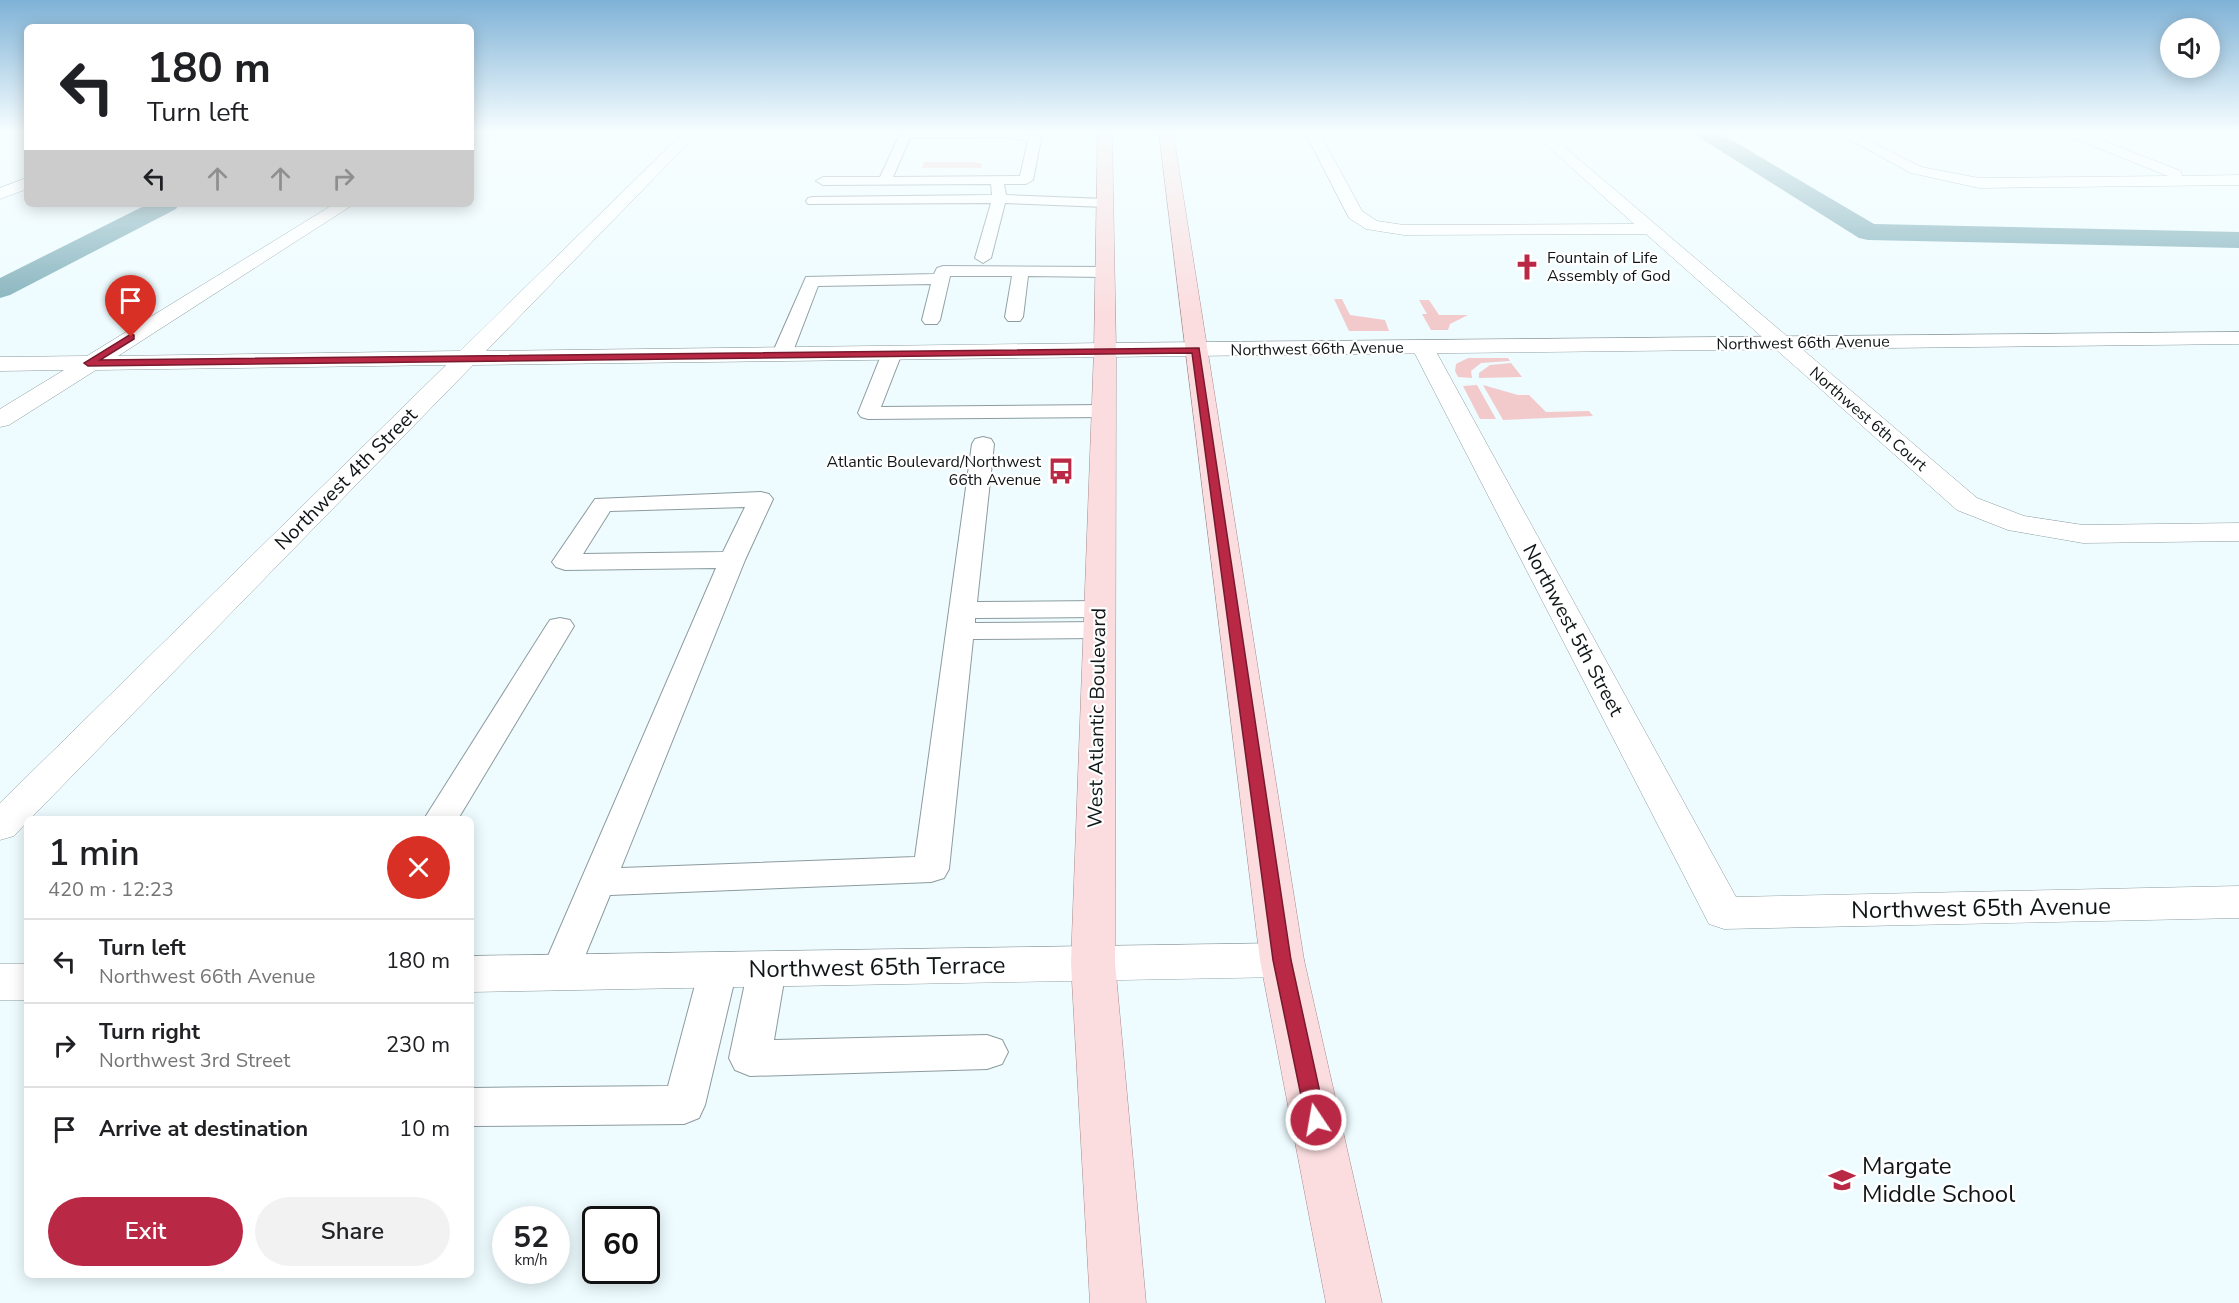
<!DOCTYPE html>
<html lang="en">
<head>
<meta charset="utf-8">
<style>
  :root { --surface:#fff; --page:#f2f2f2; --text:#202124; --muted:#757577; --line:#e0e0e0; --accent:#b92845 }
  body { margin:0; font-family:"Nunito Sans",sans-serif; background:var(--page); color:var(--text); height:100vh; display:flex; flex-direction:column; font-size:22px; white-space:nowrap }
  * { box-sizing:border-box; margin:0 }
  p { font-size:20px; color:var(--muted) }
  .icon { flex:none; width:33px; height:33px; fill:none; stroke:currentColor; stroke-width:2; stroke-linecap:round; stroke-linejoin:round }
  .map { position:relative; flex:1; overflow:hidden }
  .details { position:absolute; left:24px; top:816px; width:450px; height:462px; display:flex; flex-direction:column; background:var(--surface); border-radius:9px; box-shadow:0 3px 15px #0003 }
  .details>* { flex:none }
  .banner { position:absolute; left:24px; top:24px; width:450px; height:183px; border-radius:9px; box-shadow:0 3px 15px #0003; background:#fff; color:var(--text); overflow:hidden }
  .buttons { position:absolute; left:2160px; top:18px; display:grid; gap:12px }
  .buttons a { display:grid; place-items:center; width:60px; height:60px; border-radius:50%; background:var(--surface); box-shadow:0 3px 15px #0003; font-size:30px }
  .speed { position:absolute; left:492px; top:1206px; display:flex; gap:12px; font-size:30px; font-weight:700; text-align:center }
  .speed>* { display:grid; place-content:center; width:78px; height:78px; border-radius:50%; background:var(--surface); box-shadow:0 3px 15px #0003; line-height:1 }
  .speed small { font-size:15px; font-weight:400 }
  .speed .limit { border:3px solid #111; border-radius:9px; background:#fff; color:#111 }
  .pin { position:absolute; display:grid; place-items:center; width:51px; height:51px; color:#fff; margin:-62px -26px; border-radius:50% 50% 50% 0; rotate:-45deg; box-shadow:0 0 6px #0007 }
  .pin .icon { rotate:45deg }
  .me { position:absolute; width:66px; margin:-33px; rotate:348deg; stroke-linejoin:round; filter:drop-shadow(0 0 4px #0008) }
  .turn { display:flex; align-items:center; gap:21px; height:126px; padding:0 24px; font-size:27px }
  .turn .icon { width:78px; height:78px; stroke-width:2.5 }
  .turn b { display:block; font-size:42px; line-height:51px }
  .lanes { display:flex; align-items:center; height:57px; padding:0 24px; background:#0003; justify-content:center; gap:30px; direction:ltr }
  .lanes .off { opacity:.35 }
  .round { display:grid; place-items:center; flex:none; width:63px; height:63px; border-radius:32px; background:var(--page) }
  .overview { display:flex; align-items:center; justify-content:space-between; height:102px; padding:0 24px }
  h1 { font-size:36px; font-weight:600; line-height:45px }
  .primary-button { display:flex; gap:12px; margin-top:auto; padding:12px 24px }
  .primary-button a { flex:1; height:69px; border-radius:36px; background:var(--accent); color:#fff; font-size:24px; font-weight:600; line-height:69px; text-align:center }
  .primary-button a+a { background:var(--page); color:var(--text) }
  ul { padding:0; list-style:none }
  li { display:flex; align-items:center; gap:18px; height:84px; padding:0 24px; border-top:2px solid var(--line) }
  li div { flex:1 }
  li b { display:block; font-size:22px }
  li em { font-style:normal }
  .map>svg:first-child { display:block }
  .green { fill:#f2cacb }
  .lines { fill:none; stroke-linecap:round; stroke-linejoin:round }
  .canal { fill:#82b0bb; fill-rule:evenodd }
  .service-casing { stroke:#8c9b9f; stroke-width:2 }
  .minor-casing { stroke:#8c9b9f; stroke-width:1 }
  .tertiary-casing { stroke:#8c9b9f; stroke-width:1 }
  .primary-casing { stroke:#a7898b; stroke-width:1 }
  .service { fill:#fff; fill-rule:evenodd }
  .minor { fill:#fff; fill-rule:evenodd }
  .tertiary { fill:#fff; fill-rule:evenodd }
  .primary { fill:#fbdddf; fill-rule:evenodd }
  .route { fill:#b92845; stroke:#781a2d; stroke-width:1.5 }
  .labels { text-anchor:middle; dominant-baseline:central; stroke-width:4.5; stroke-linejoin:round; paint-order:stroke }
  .far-poi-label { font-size:16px; fill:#101617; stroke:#fff; text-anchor:start }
  .far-street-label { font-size:16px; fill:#101617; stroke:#fff }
  .street-label { font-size:20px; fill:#101617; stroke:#fff }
  .near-street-label { font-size:24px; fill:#101617; stroke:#fff }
  .near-poi-label { font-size:24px; fill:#101617; stroke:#fff; text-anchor:start }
</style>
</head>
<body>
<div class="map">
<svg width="2239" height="1303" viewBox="0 0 2239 1303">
  <rect width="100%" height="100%" fill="#eefcff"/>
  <g class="green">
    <path d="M 924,162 L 974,162 L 982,164 L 981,168 L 922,168 Z"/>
    <path d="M 1334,299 L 1342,299 L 1350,315 L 1385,320 L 1389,331 L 1349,331 Z"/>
    <path d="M 1419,300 L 1429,300 L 1439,315 L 1468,315 L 1450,324 L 1448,330 L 1431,330 L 1422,314 L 1427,314 Z"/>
    <path d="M 1468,358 L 1508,358 L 1510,361 L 1481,363 L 1471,371 L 1472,378 L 1458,377 L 1455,371 L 1456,364 Z"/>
    <path d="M 1511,363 L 1522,377 L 1479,378 L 1479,373 L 1490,365 Z"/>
    <path d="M 1477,385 L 1496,419 L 1480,419 L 1463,386 Z"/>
    <path d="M 1483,385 L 1518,395 L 1529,395 L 1546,412 L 1589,411 L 1593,416 L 1503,420 Z"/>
  </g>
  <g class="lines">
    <g class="canal">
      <path d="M 1694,132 L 1718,132 L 1874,224 L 2239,232 L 2239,248 L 1868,240 L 1859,238 L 1697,136 Z"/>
      <path d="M 148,204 L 179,204 L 176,209 L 10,295 L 0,298 L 0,278 Z"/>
    </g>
    <g class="service-casing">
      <g id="service">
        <path d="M 901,132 L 1018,132 L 1039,136 L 1041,139 L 1033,180 L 1026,184 L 1004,184 L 1006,195 L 1105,199 L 1112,203 L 1105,207 L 1005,203 L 991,258 L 983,263 L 975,258 L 991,203 L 808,204 L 806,201 L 808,198 L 813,197 L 992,195 L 991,184 L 823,185 L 816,181 L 823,177 L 880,177 ZM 1007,137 L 1028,141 L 1020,176 L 893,177 L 910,138 Z"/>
        <path d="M 943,266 L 1105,267 L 1113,272 L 1105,277 L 1028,276 L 1023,317 L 1020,321 L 1008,321 L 1005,317 L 1012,276 L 950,276 L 940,320 L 937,324 L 925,324 L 922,320 L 931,284 L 818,286 L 792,354 L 789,358 L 775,358 L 772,354 L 806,277 L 934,274 L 937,268 Z"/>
        <path d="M 892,347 L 899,349 L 902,353 L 881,407 L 1104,405 L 1111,407 L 1114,411 L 1111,415 L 1104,417 L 868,419 L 861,417 L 858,413 L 882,353 L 885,349 Z"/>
        <path d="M 983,437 L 991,439 L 994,444 L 977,602 L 1100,601 L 1110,603 L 1114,609 L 1110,615 L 1100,617 L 975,618 L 975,623 L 1098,622 L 1108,624 L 1112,630 L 1108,636 L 1098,638 L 973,639 L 949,869 L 944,878 L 931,882 L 610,895 L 574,983 L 560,987 L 546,983 L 541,972 L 716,568 L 565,570 L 556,567 L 552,562 L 595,499 L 761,492 L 769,494 L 773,499 L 745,560 L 621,868 L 915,857 L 972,444 L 975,439 ZM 745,507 L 723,552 L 583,554 L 610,511 Z"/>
        <path d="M 560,618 L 570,620 L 574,626 L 458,819 L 424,819 L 546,626 L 550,620 Z"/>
        <path d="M 767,954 L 781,958 L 786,969 L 774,1040 L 987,1035 L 1002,1040 L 1008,1052 L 1002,1064 L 987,1069 L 750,1076 L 735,1070 L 729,1058 L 748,969 L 753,958 Z"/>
        <path d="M 718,955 L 732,959 L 737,970 L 705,1105 L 699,1118 L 684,1124 L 471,1126 L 471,1088 L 668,1086 L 699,970 L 704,959 Z"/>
      </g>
    </g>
    <g class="minor-casing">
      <g id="minor">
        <path d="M 684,132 L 699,132 L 486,351 L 1105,343 L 1113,345 L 1116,350 L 1113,355 L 1105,357 L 473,365 L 30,819 L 27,819 L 27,822 L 14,836 L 0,840 L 0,803 L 446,365 L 96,370 L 9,425 L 0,427 L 0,409 L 64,370 L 0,371 L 0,357 L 87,356 L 334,204 L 354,204 L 118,356 L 460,351 Z"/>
        <path d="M 1305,132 L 1319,132 L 1362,211 L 1377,221 L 1404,225 L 1634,224 L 1532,132 L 1547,132 L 1977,498 L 2024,516 L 2083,525 L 2239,523 L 2239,541 L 2083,543 L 2008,530 L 1957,510 L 1646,234 L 1404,235 L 1366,229 L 1349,218 Z"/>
        <path d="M 1836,132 L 1853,132 L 1921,167 L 1979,178 L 2168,176 L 2065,135 L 2063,132 L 2081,132 L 2181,171 L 2182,176 L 2239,175 L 2239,185 L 1979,188 L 1911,173 Z"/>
        <path d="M 27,178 L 27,189 L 0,199 L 0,188 Z"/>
        <path d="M 1423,341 L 1431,343 L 1434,348 L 1736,897 L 2239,886 L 2239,918 L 1724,929 L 1709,924 L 1412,348 L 1415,343 Z"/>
        <path d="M 1282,943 L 1298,948 L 1304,960 L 1298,972 L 1282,977 L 471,992 L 471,956 Z"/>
        <rect x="0" y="964" width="27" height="36"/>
      </g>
    </g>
    <g class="tertiary-casing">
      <path id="tertiary" d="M 2239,332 L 2239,344 L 1105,357 L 1097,355 L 1094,350 L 1097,345 L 1105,343 Z"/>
    </g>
    <g class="primary-casing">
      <g id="primary">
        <path d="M 1098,132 L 1112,132 L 1116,350 L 1115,963 L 1146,1303 L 1090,1303 L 1071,963 L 1094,350 Z"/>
        <path d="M 1159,132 L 1173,132 L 1304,960 L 1382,1303 L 1326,1303 L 1260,960 Z"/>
      </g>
    </g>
    <use href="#service" class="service"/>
    <use href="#minor" class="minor"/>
    <use href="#tertiary" class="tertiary"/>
    <use href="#primary" class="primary"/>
  </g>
  <linearGradient id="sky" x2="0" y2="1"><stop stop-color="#7fb2d6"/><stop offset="0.42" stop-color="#f7feff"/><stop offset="1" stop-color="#f7feff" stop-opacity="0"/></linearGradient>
  <rect width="2239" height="314" fill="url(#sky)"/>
  <path class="route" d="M 131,334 L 134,335 L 134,339 L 100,360 L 1199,348 L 1291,960 L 1326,1120 L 1323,1127 L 1316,1129 L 1309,1127 L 1306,1120 L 1273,960 L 1192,353 L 88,366 L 84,363 Z"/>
  <defs>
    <g id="church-bare" transform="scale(2.07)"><path d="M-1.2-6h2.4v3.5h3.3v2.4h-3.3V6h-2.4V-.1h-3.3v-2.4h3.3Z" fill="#b92845" stroke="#fff" stroke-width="2.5" paint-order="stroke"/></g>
    <g id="bus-bare" transform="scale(2.07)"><path d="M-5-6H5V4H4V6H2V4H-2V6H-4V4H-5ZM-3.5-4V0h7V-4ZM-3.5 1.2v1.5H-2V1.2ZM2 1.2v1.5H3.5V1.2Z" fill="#b92845" stroke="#fff" stroke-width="2.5" paint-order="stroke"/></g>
    <g id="school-bare" transform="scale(2.07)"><path d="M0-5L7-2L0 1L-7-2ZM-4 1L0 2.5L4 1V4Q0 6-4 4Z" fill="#b92845" stroke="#fff" stroke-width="2.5" paint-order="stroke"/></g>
  </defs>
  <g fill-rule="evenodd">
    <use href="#church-bare" x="1527" y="267"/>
    <use href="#bus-bare" x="1061" y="471"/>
    <use href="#school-bare" x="1842" y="1180"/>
  </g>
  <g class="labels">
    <g class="far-poi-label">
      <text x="1547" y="258">Fountain of Life<tspan x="1547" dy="18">Assembly of God</tspan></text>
      <text x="1041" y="462" text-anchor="end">Atlantic Boulevard/Northwest<tspan x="1041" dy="18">66th Avenue</tspan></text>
    </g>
    <g class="far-street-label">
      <text transform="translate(1803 343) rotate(-1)">Northwest 66th Avenue</text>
      <text transform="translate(1317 349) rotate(-1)">Northwest 66th Avenue</text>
      <text transform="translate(1868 419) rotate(41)">Northwest 6th Court</text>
    </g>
    <g class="street-label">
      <text transform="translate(346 479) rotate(-45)">Northwest 4th Street</text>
      <text transform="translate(1573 630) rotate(62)">Northwest 5th Street</text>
      <text transform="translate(1097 718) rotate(-89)">West Atlantic Boulevard</text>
    </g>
    <g class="near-street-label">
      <text transform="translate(1981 908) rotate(-1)">Northwest 65th Avenue</text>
      <text transform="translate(877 967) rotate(-1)">Northwest 65th Terrace</text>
    </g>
    <g class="near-poi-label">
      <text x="1862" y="1166">Margate<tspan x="1862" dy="28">Middle School</tspan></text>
    </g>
  </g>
</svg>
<div class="buttons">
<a><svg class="icon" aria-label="sound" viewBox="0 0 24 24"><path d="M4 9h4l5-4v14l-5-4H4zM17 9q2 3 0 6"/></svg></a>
</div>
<div class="speed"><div>52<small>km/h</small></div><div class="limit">60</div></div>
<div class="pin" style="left:131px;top:337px;background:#d93025"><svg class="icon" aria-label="arrive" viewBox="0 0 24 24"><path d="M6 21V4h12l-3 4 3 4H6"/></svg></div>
<svg class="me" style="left:1316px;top:1120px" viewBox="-20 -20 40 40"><circle r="17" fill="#b92845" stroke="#fff" stroke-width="3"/><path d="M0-11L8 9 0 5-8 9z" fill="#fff"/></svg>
<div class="banner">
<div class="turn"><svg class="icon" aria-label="left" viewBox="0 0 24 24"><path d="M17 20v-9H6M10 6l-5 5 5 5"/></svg><div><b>180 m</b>Turn left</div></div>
<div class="lanes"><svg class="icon" aria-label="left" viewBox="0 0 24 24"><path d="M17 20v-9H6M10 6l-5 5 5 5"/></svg><svg class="icon off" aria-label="ahead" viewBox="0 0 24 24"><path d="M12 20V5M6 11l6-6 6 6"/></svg><svg class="icon off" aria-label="ahead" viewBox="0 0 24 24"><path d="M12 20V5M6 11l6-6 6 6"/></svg><svg class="icon off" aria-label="right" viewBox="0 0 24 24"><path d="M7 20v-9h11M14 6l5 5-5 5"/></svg></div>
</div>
<section class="details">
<div class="overview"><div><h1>1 min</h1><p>420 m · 12:23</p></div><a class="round" style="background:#d93025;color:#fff"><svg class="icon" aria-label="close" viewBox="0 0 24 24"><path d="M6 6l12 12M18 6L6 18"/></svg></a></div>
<ul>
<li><svg class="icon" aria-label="left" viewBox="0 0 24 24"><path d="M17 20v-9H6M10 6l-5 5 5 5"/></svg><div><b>Turn left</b><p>Northwest 66th Avenue</p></div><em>180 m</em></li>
<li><svg class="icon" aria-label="right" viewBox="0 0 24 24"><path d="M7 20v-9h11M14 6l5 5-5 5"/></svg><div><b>Turn right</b><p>Northwest 3rd Street</p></div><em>230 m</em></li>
<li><svg class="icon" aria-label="arrive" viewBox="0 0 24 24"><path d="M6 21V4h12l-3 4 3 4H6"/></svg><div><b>Arrive at destination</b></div><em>10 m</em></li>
</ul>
<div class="primary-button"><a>Exit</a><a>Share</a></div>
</section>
</div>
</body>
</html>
